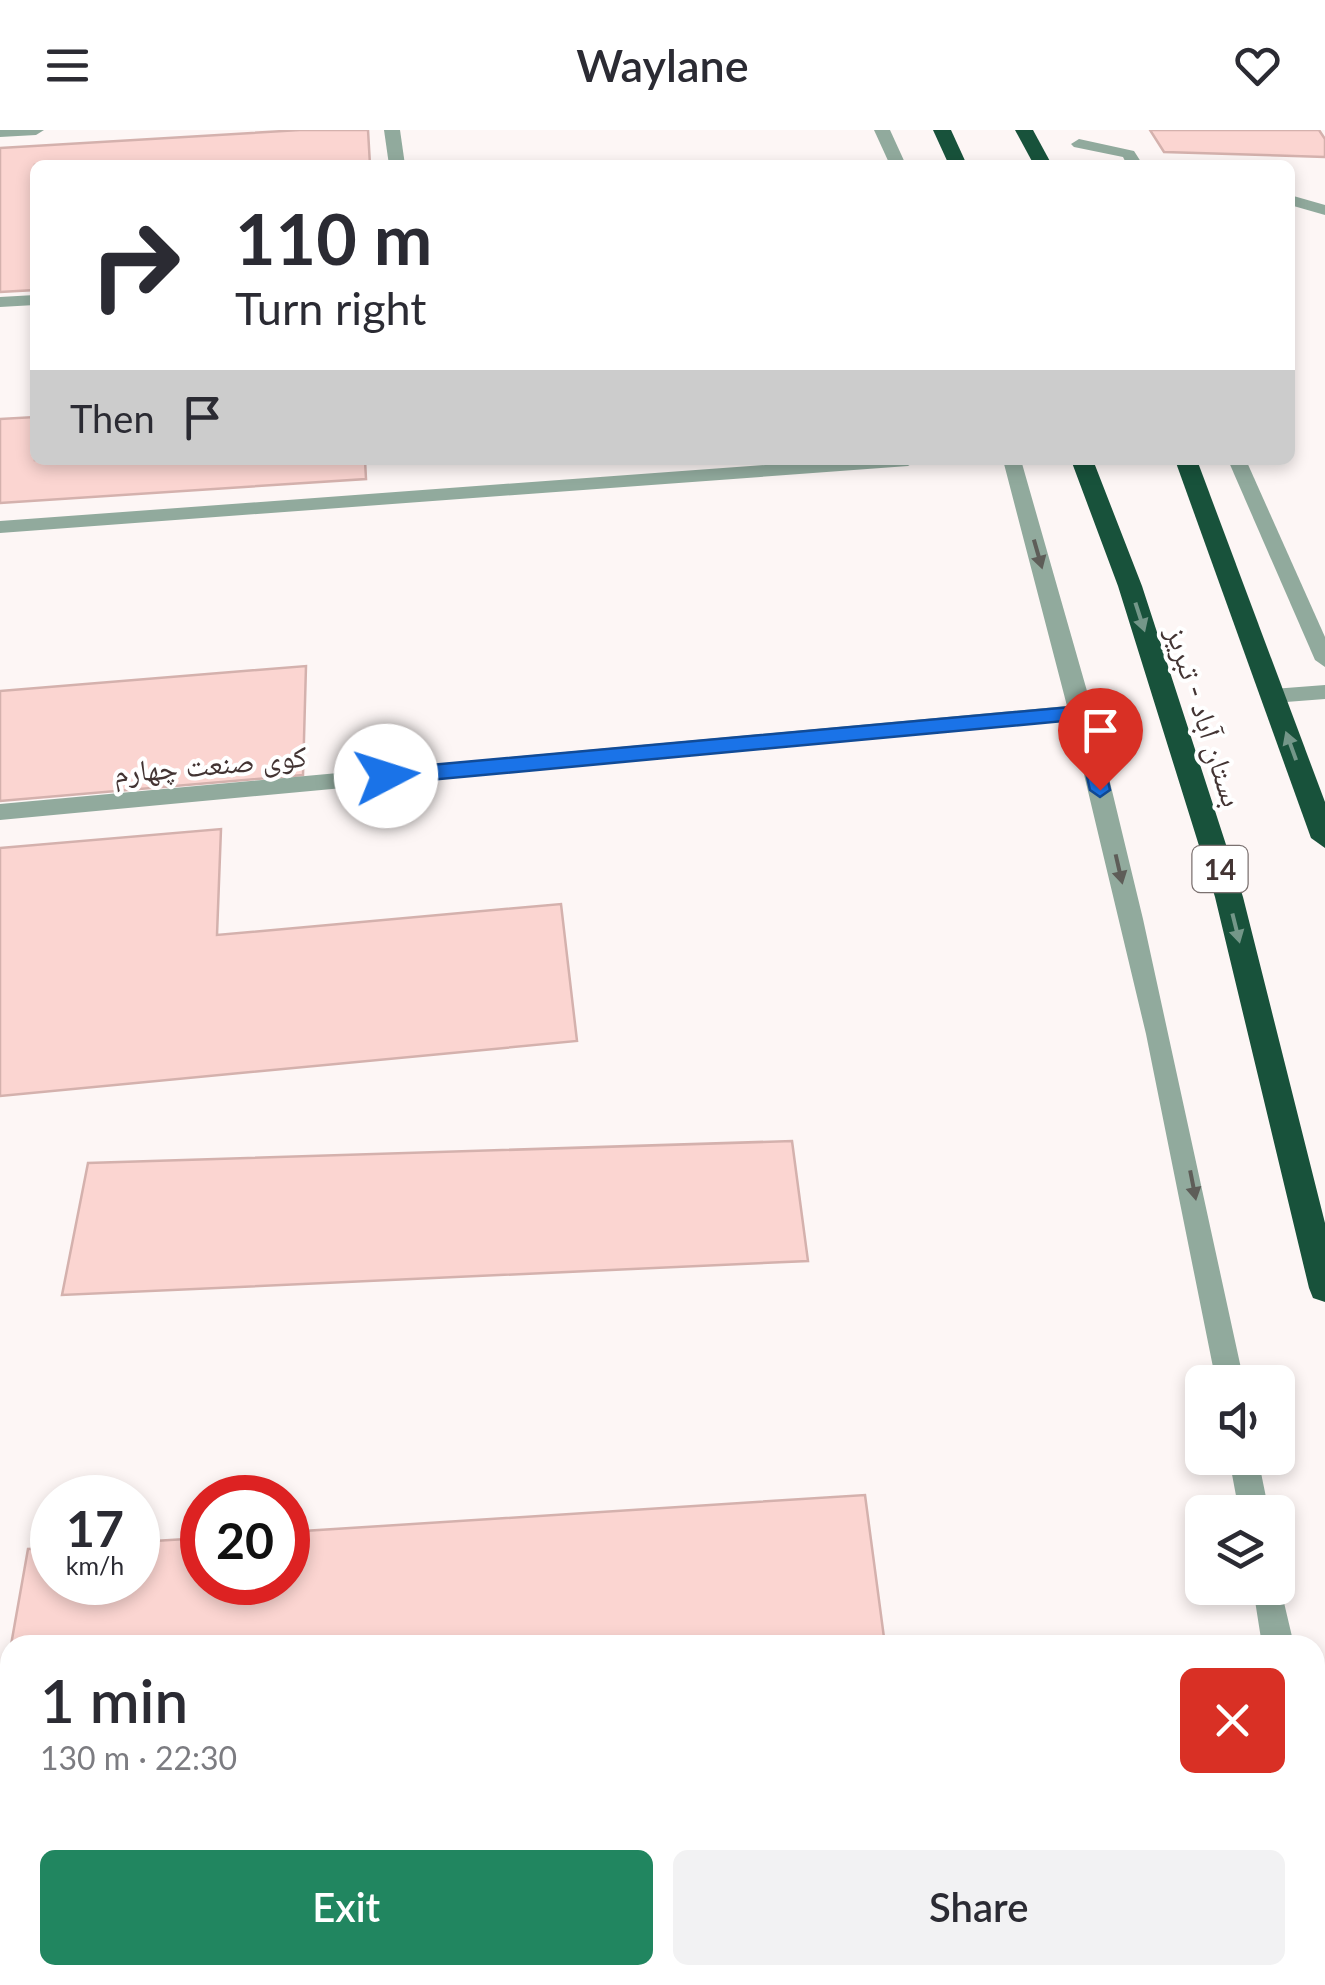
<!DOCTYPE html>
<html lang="en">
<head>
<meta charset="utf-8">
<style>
  :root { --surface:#fff; --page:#f2f2f3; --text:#2b2b33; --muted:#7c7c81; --accent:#218660 }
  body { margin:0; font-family:Lato,"Noto Naskh Arabic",sans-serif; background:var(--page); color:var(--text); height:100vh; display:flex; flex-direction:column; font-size:38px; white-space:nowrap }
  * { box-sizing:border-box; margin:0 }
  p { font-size:32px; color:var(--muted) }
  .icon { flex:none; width:55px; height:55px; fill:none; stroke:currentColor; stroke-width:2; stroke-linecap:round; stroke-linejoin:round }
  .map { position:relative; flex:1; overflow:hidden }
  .panel { position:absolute; left:0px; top:1505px; width:1325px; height:350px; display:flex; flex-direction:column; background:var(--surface); border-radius:30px 30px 0 0; box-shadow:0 5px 15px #0003 }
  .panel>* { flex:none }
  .top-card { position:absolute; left:30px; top:30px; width:1265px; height:305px; border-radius:15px; box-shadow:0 5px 15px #0003; background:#fff; color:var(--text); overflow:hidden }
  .fabs { position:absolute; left:1185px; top:1235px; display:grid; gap:20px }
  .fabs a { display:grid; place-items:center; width:110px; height:110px; border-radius:15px; background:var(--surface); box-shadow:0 5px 15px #0003; font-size:50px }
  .speed { position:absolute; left:30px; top:1345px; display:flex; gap:20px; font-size:50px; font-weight:700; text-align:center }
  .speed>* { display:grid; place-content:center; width:130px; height:130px; border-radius:50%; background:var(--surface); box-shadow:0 5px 15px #0003; line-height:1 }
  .speed small { font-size:25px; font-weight:400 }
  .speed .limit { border:15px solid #d22; background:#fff; color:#111 }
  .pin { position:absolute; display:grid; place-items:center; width:85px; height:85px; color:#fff; margin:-102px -42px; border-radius:50% 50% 50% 0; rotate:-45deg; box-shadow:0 0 10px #0007 }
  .pin .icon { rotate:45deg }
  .me { position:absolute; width:110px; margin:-55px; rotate:85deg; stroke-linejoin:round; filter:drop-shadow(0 0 8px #0008) }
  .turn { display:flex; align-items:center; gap:35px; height:210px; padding:0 40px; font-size:45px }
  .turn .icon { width:130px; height:130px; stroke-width:2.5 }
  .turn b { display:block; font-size:70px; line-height:85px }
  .then { display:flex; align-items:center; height:95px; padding:0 40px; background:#0003; gap:20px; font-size:38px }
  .round { display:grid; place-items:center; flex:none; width:105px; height:105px; border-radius:15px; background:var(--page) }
  .head { display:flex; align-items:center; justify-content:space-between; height:170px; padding:0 40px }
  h1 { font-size:60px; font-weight:600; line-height:75px }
  .primary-button { display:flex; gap:20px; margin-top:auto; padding:20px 40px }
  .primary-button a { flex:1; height:115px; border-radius:15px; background:var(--accent); color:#fff; font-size:40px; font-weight:600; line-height:115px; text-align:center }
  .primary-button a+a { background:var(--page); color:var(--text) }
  header { display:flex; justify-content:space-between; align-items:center; height:130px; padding:0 40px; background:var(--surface); font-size:45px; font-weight:600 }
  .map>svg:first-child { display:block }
  .building { fill:#fbd5d1; stroke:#d4b1ad; stroke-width:2.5 }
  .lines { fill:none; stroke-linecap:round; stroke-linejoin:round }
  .minor { fill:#91aa9d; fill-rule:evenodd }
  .highway { fill:#18523b; fill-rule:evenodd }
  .oneway { fill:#5e5d58 }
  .oneway2 { fill:#749789 }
  .route { fill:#1a73e8; stroke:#114b97; stroke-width:2.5 }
  .labels { text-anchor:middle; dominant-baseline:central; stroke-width:8; stroke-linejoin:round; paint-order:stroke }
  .shield { fill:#fff; stroke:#7b7170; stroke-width:2.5 }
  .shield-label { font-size:28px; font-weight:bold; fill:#433433 }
  .street-label { font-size:30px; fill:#433433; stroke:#fff }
</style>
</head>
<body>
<header><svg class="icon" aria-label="menu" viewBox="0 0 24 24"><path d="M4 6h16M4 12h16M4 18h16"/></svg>Waylane<svg class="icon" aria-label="heart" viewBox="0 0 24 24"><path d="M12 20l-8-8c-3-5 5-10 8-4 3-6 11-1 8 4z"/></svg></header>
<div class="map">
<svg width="1325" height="1855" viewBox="0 0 1325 1855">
  <rect width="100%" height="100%" fill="#fdf6f5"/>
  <g class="building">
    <path d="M 300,0 L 368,0 L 370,35 L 35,35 L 35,160 L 0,162 L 0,18 Z"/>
    <path d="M 1150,0 L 1319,0 L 1325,9 L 1325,27 L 1164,22 Z"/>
    <path d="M 35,287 L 35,330 L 365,330 L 366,349 L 0,373 L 0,289 Z"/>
    <path d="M 306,536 L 303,645 L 0,671 L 0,561 Z"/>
    <path d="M 221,699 L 217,805 L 561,774 L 577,911 L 0,966 L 0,718 Z"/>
    <path d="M 792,1011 L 808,1131 L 62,1165 L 88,1033 Z"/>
    <path d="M 865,1365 L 885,1515 L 11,1515 L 28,1419 L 52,1418 L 52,1452 L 138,1452 L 138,1412 L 202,1408 L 202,1452 L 288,1452 L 288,1402 Z"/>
    <path d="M 10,1522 L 10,1657 L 0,1658 L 0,1578 Z"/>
  </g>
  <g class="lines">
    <g class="minor">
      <path d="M 0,0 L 44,0 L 36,5 L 0,7 Z"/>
      <path d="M 384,0 L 400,0 L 405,35 L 389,35 Z"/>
      <path d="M 874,0 L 890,0 L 906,35 L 890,35 Z"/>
      <path d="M 1079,9 L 1134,21 L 1143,35 L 1127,35 L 1123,27 L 1074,17 L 1071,14 Z"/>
      <path d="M 1290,65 L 1325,75 L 1325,85 L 1290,75 Z"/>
      <path d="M 35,165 L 35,175 L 0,177 L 0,167 Z"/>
      <path d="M 832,330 L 917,330 L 908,336 L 0,403 L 0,391 Z"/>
      <path d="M 1003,330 L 1021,330 L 1093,582 L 1143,789 L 1244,1252 L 1216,1252 L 1146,904 L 1071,590 L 0,690 L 0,674 L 1067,576 Z"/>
      <path d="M 1228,330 L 1246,330 L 1325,507 L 1325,537 L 1315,530 Z"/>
      <path d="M 1325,555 L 1325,569 L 1273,573 L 1262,566 L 1273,559 Z"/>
      <path d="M 1229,1328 L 1258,1328 L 1269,1382 L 1239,1382 Z"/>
      <path d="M 1278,1447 L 1294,1515 L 1262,1515 L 1253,1458 L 1278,1458 Z"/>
      <path d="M 1315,1696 L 1325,1701 L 1325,1784 L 1315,1780 Z"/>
    </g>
    <g class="highway">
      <path d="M 933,0 L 951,0 L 967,35 L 949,35 Z"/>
      <path d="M 1015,0 L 1033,0 L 1052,35 L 1034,35 Z"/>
      <path d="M 1071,330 L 1093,330 L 1142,456 L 1243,767 L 1325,1093 L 1325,1172 L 1313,1168 L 1309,1158 L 1215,767 L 1118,456 Z"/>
      <path d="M 1175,330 L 1197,330 L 1325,672 L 1325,718 L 1311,708 Z"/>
    </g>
  </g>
  <defs><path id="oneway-solid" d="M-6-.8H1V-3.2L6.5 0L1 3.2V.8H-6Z" transform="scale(2.5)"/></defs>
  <g class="oneway">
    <use href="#oneway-solid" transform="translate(1038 424) rotate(74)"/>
    <use href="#oneway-solid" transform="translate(1119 739) rotate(77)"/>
    <use href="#oneway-solid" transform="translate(1193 1055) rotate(79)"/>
  </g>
  <g class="oneway2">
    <use href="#oneway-solid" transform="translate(1140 487) rotate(72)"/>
    <use href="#oneway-solid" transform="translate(1291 616) rotate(-110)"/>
    <use href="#oneway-solid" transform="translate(1236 798) rotate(76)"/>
  </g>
  <path class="route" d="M 1082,576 L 1092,582 L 1110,660 L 1100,667 L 1090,660 L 1074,590 L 386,654 L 376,646 L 386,639 Z"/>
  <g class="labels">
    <rect class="shield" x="1192.5" y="716" width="55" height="46" rx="8"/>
    <g class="shield-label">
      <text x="1220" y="739">14</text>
    </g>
    <g class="street-label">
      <text transform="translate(1206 586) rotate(72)">بستان آباد - تبریز</text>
      <text transform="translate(210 633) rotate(-5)">کوی صنعت چهارم</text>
    </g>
  </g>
</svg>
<div class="fabs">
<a><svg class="icon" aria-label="sound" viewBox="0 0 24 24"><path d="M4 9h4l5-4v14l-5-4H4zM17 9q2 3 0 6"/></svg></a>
<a><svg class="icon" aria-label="layers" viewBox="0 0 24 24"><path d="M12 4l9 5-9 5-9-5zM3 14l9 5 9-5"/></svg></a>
</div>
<div class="speed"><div>17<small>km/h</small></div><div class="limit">20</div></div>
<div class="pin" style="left:1100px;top:660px;background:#d93025"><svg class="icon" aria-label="arrive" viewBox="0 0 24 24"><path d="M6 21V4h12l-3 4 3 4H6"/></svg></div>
<svg class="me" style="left:386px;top:646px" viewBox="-20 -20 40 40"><circle r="19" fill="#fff"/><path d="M0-13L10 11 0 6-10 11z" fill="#1a73e8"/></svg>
<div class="top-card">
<div class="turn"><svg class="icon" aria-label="right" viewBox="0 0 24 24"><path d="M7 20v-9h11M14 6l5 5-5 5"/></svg><div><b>110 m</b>Turn right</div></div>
<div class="then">Then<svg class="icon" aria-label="arrive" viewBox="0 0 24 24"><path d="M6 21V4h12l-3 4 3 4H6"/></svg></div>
</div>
<section class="panel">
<div class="head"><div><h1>1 min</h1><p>130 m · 22:30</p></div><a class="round" style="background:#d93025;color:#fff"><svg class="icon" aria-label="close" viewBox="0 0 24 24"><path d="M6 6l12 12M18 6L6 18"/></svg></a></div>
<div class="primary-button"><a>Exit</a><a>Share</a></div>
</section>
</div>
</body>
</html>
